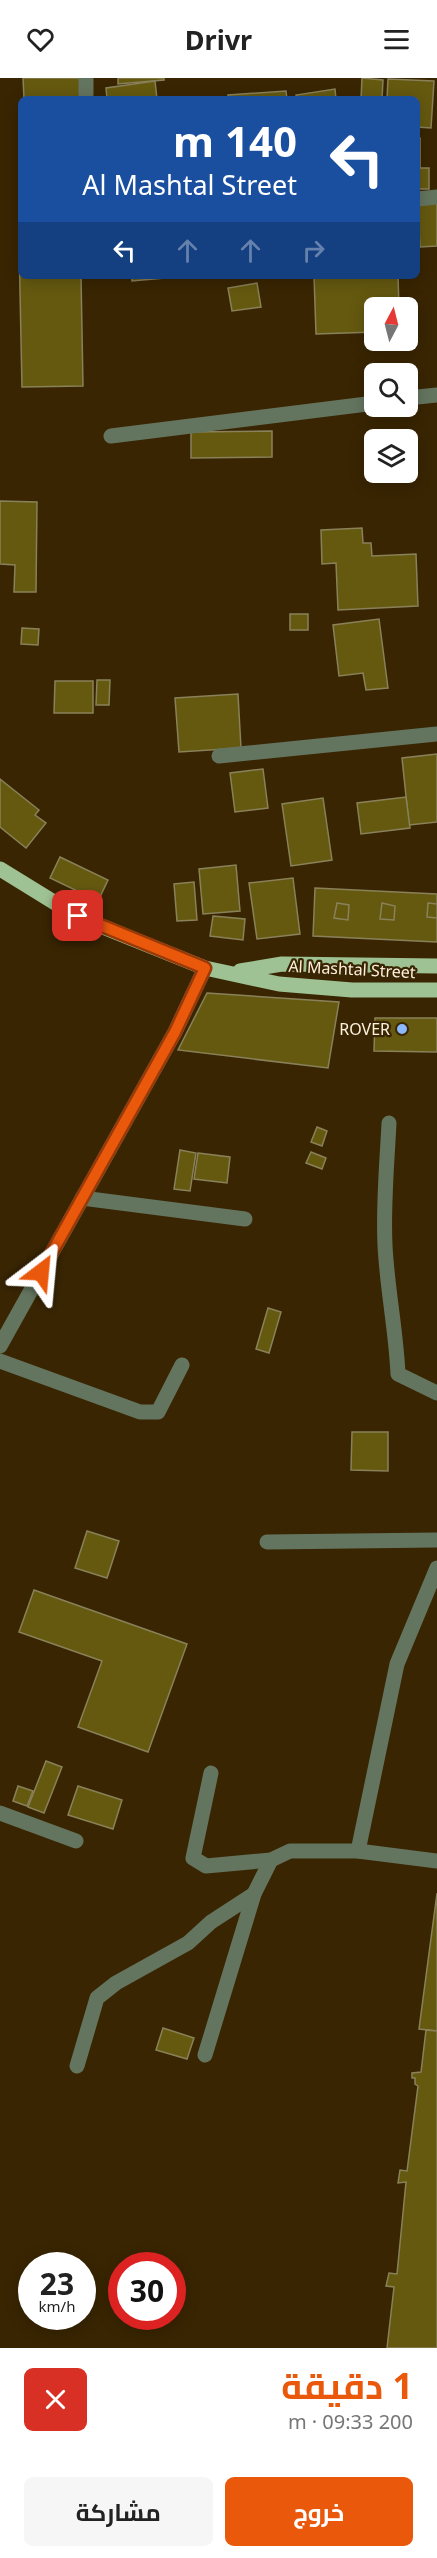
<!DOCTYPE html>
<html lang="ar">
<head>
<meta charset="utf-8">
<style>
  :root { --surface:#fff; --page:#f6f6f6; --text:#222; --muted:#767676; --accent:#ea580c }
  body { margin:0; font-family:"Noto Sans",Cairo,sans-serif; background:var(--page); color:var(--text); direction:rtl; height:100vh; display:flex; flex-direction:column; font-size:22px; white-space:nowrap }
  * { box-sizing:border-box; margin:0 }
  p { font-size:20px; color:var(--muted) }
  .icon { flex:none; width:33px; height:33px; fill:none; stroke:currentColor; stroke-width:2; stroke-linecap:round; stroke-linejoin:round }
  .map { position:relative; height:2270px; overflow:hidden; direction:ltr }
  .side { display:flex; flex-direction:column; background:var(--surface); flex:1 }
  .side>* { flex:none }
  .top-card { position:absolute; left:18px; top:18px; width:402px; height:183px; border-radius:9px; box-shadow:0 3px 15px #0003; direction:rtl; background:#1a4fa0; color:#fff; overflow:hidden }
  .needle { width:39px; rotate:7deg }
  .buttons { position:absolute; left:364px; top:219px; display:grid; gap:12px }
  .buttons a { display:grid; place-items:center; width:54px; height:54px; border-radius:9px; background:var(--surface); box-shadow:0 3px 15px #0003; font-size:30px }
  .speed { position:absolute; left:18px; top:2174px; display:flex; gap:12px; font-size:30px; font-weight:700; text-align:center }
  .speed>* { display:grid; place-content:center; width:78px; height:78px; border-radius:50%; background:var(--surface); box-shadow:0 3px 15px #0003; line-height:1 }
  .speed small { font-size:15px; font-weight:400 }
  .speed .limit { border:9px solid #d22; background:#fff; color:#111 }
  .pin { position:absolute; display:grid; place-items:center; width:51px; height:51px; color:#fff; margin:-26px; border-radius:12px; box-shadow:0 3px 9px #0006 }
  .me { position:absolute; width:66px; margin:-33px; rotate:29deg; stroke-linejoin:round; filter:drop-shadow(0 0 4px #0008) }
  .turn { display:flex; align-items:center; gap:21px; height:126px; padding:0 24px; font-size:27px }
  .turn .icon { width:78px; height:78px; stroke-width:2.5 }
  .turn b { display:block; font-size:42px; line-height:51px }
  .lanes { display:flex; align-items:center; height:57px; padding:0 24px; background:#0003; justify-content:center; gap:30px; direction:ltr }
  .lanes .off { opacity:.35 }
  .round { display:grid; place-items:center; flex:none; width:63px; height:63px; border-radius:9px; background:var(--page) }
  .overview { display:flex; align-items:center; justify-content:space-between; height:102px; padding:0 24px }
  h1 { font-size:36px; font-weight:700; line-height:45px; color:var(--accent) }
  .cta { display:flex; gap:12px; margin-top:auto; padding:12px 24px }
  .cta a { flex:1; height:69px; border-radius:9px; background:var(--accent); color:#fff; font-size:24px; font-weight:700; line-height:69px; text-align:center }
  .cta a+a { background:var(--page); color:var(--text) }
  header { display:flex; justify-content:space-between; align-items:center; height:78px; padding:0 24px; background:var(--surface); font-size:27px; font-weight:700 }
  .map>svg:first-child { display:block }
  .building { fill:#655910; stroke:#898159; stroke-width:1.5 }
  .lines { fill:none; stroke-linecap:round; stroke-linejoin:round }
  .minor { stroke:#64755f; stroke-width:15 }
  .primary { stroke:#9ec293; stroke-width:15 }
  .route-casing { stroke:#983908; stroke-width:15 }
  .route { stroke:#ea580c; stroke-width:10 }
  .poi-dot { fill:#8cb9fc; stroke:#392502; stroke-width:2 }
  .labels { text-anchor:middle; dominant-baseline:central; stroke-width:4.5; stroke-linejoin:round; paint-order:stroke }
  .street-label { font-size:16px; fill:#fdf1de; stroke:#392502 }
  .poi-label { font-size:16px; fill:#fdf1de; stroke:#392502; text-anchor:end }
</style>
</head>
<body>
<header><svg class="icon" aria-label="menu" viewBox="0 0 24 24"><path d="M4 6h16M4 12h16M4 18h16"/></svg>Drivr<svg class="icon" aria-label="heart" viewBox="0 0 24 24"><path d="M12 20l-8-8c-3-5 5-10 8-4 3-6 11-1 8 4z"/></svg></header>
<div class="map">
<svg width="437" height="2270" viewBox="0 0 437 2270">
  <rect width="100%" height="100%" fill="#392502"/>
  <g class="building">
    <path d="M 23,0 L 83,0 L 84,21 L 24,21 Z"/>
    <path d="M 118,0 L 164,0 L 164,2 L 118,6 Z"/>
    <path d="M 362,0 L 383,2 L 382,21 L 361,21 Z"/>
    <path d="M 388,1 L 434,3 L 431,50 L 417,49 L 417,21 L 387,21 Z"/>
    <path d="M 155,3 L 157,21 L 107,21 L 106,10 Z"/>
    <path d="M 335,11 L 336,21 L 297,21 L 296,17 Z"/>
    <path d="M 286,13 L 287,21 L 228,21 L 228,17 Z"/>
    <path d="M 417,60 L 420,60 L 420,90 L 429,90 L 429,111 L 417,111 Z"/>
    <path d="M 437,114 L 437,168 L 420,169 L 417,116 Z"/>
    <path d="M 19,166 L 21,166 L 21,198 L 81,198 L 83,308 L 22,309 Z"/>
    <path d="M 132,198 L 188,198 L 132,203 Z"/>
    <path d="M 314,198 L 398,198 L 399,230 L 375,230 L 375,254 L 316,256 Z"/>
    <path d="M 257,205 L 261,229 L 232,233 L 228,210 Z"/>
    <path d="M 272,353 L 272,379 L 191,380 L 191,354 Z"/>
    <path d="M 0,423 L 37,424 L 36,514 L 14,514 L 15,487 L 0,486 Z"/>
    <path d="M 362,450 L 363,465 L 371,465 L 372,478 L 416,476 L 418,528 L 338,532 L 336,485 L 322,486 L 321,452 Z"/>
    <rect x="290" y="536" width="18" height="16"/>
    <path d="M 379,541 L 388,610 L 366,612 L 363,595 L 339,598 L 333,547 Z"/>
    <path d="M 22,550 L 39,551 L 38,567 L 21,566 Z"/>
    <path d="M 97,602 L 110,602 L 109,627 L 96,627 Z"/>
    <path d="M 55,603 L 93,603 L 93,635 L 54,635 Z"/>
    <path d="M 238,616 L 241,670 L 179,674 L 175,620 Z"/>
    <path d="M 437,676 L 437,744 L 409,747 L 402,680 Z"/>
    <path d="M 263,691 L 268,730 L 235,734 L 230,695 Z"/>
    <path d="M 0,701 L 39,732 L 35,737 L 46,745 L 26,770 L 0,749 Z"/>
    <path d="M 406,719 L 410,750 L 361,756 L 357,725 Z"/>
    <path d="M 323,720 L 332,782 L 291,788 L 282,726 Z"/>
    <path d="M 60,779 L 108,802 L 98,823 L 50,800 Z"/>
    <path d="M 236,787 L 240,833 L 203,836 L 199,791 Z"/>
    <path d="M 293,800 L 300,856 L 257,861 L 249,805 Z"/>
    <path d="M 194,804 L 197,842 L 177,843 L 174,806 Z"/>
    <path d="M 315,810 L 437,816 L 437,864 L 313,858 Z"/>
    <path d="M 337,825 L 349,827 L 348,842 L 334,840 Z"/>
    <path d="M 382,825 L 395,828 L 394,842 L 380,841 Z"/>
    <path d="M 428,825 L 437,826 L 437,840 L 427,839 Z"/>
    <path d="M 213,838 L 245,841 L 243,862 L 210,858 Z"/>
    <path d="M 207,915 L 339,924 L 328,990 L 178,972 Z"/>
    <path d="M 375,940 L 437,940 L 437,974 L 374,973 Z"/>
    <path d="M 317,1049 L 327,1053 L 322,1068 L 311,1064 Z"/>
    <path d="M 180,1072 L 196,1075 L 190,1113 L 174,1111 Z"/>
    <path d="M 311,1074 L 326,1080 L 322,1091 L 306,1085 Z"/>
    <path d="M 198,1075 L 230,1079 L 227,1105 L 194,1101 Z"/>
    <path d="M 268,1230 L 281,1234 L 269,1275 L 256,1271 Z"/>
    <path d="M 352,1354 L 388,1354 L 388,1393 L 351,1392 Z"/>
    <path d="M 87,1453 L 119,1463 L 107,1500 L 75,1490 Z"/>
    <path d="M 34,1512 L 187,1566 L 148,1674 L 78,1649 L 102,1583 L 19,1554 Z"/>
    <path d="M 46,1683 L 62,1689 L 44,1735 L 28,1729 Z"/>
    <path d="M 18,1708 L 33,1713 L 27,1728 L 13,1723 Z"/>
    <path d="M 78,1708 L 122,1722 L 113,1751 L 68,1737 Z"/>
    <path d="M 437,1815 L 437,1953 L 419,1951 Z"/>
    <path d="M 163,1950 L 194,1960 L 187,1981 L 156,1972 Z"/>
    <path d="M 426,1952 L 437,1953 L 437,2270 L 387,2270 L 394,2209 L 386,2208 L 389,2195 L 397,2196 L 406,2104 L 398,2105 L 400,2092 L 407,2093 L 418,2008 L 415,2006 L 415,2000 L 412,2000 L 412,1995 L 421,1994 Z"/>
  </g>
  <g class="lines">
    <g class="minor">
      <path d="M 86,0 L 86,17"/>
      <path d="M 417,121 L 437,119"/>
      <path d="M 408,320 L 437,317"/>
      <path d="M 111,358 L 375,325"/>
      <path d="M 219,678 L 437,656"/>
      <path d="M 389,1045 C 387,1086 383,1126 385,1167 C 387,1210 396,1252 398,1296 L 437,1315"/>
      <path d="M 82,1120 L 245,1141"/>
      <path d="M 0,1268 L 175,954 L 205,890"/>
      <path d="M 0,1283 L 140,1334 L 158,1334 L 182,1287"/>
      <path d="M 267,1464 L 437,1462"/>
      <path d="M 211,1695 L 193,1780 L 206,1788 L 271,1782 L 290,1773 L 358,1773 L 437,1783"/>
      <path d="M 0,1735 L 76,1763"/>
      <path d="M 358,1773 L 397,1586 L 437,1490"/>
      <path d="M 205,1977 L 254,1816 L 271,1782"/>
      <path d="M 77,1988 L 97,1920 L 116,1905 L 188,1865 L 211,1844 L 254,1816"/>
    </g>
    <g class="primary">
      <path d="M 0,791 L 78,839 L 205,890 L 279,906 L 352,912 L 437,912"/>
      <path d="M 240,893 L 282,886 L 437,888"/>
    </g>
  </g>
  <g class="lines">
    <g class="route-casing">
      <path id="route" d="M 41,1194 L 175,954 L 205,890 L 78,838"/>
    </g>
    <use href="#route" class="route"/>
  </g>
  <circle class="poi-dot" cx="402" cy="951" r="6"/>
  <g class="labels">
    <g class="street-label">
      <text transform="translate(352 891) rotate(3)">Al Mashtal Street</text>
    </g>
    <g class="poi-label">
      <text x="390" y="951">ROVER</text>
    </g>
  </g>
</svg>
<div class="buttons">
<a><svg class="needle" viewBox="-14 -14 28 28"><path d="M0-13l5 13h-10z" fill="#e53935"/><path d="M0 13l5-13h-10z" fill="#767676"/></svg></a>
<a><svg class="icon" aria-label="search" viewBox="0 0 24 24"><circle cx="10" cy="10" r="6"/><path d="M15 15l6 6"/></svg></a>
<a><svg class="icon" aria-label="layers" viewBox="0 0 24 24"><path d="M12 4l9 5-9 5-9-5zM3 14l9 5 9-5"/></svg></a>
</div>
<div class="speed"><div>23<small>km/h</small></div><div class="limit">30</div></div>
<div class="pin" style="left:78px;top:838px;background:#d93025"><svg class="icon" aria-label="arrive" viewBox="0 0 24 24"><path d="M6 21V4h12l-3 4 3 4H6"/></svg></div>
<svg class="me" style="left:41px;top:1194px" viewBox="-20 -20 40 40"><path d="M0-17L14 15 0 8-14 15z" fill="#ea580c" stroke="#fff" stroke-width="4"/></svg>
<div class="top-card">
<div class="turn"><svg class="icon" aria-label="left" viewBox="0 0 24 24"><path d="M17 20v-9H6M10 6l-5 5 5 5"/></svg><div><b>140 m</b>Al Mashtal Street</div></div>
<div class="lanes"><svg class="icon" aria-label="left" viewBox="0 0 24 24"><path d="M17 20v-9H6M10 6l-5 5 5 5"/></svg><svg class="icon off" aria-label="ahead" viewBox="0 0 24 24"><path d="M12 20V5M6 11l6-6 6 6"/></svg><svg class="icon off" aria-label="ahead" viewBox="0 0 24 24"><path d="M12 20V5M6 11l6-6 6 6"/></svg><svg class="icon off" aria-label="right" viewBox="0 0 24 24"><path d="M7 20v-9h11M14 6l5 5-5 5"/></svg></div>
</div>
</div>
<section class="side">
<div class="overview"><div><h1>1 دقيقة</h1><p>200 m · 09:33</p></div><a class="round" style="background:#d93025;color:#fff"><svg class="icon" aria-label="close" viewBox="0 0 24 24"><path d="M6 6l12 12M18 6L6 18"/></svg></a></div>
<div class="cta"><a>خروج</a><a>مشاركة</a></div>
</section>
</body>
</html>
